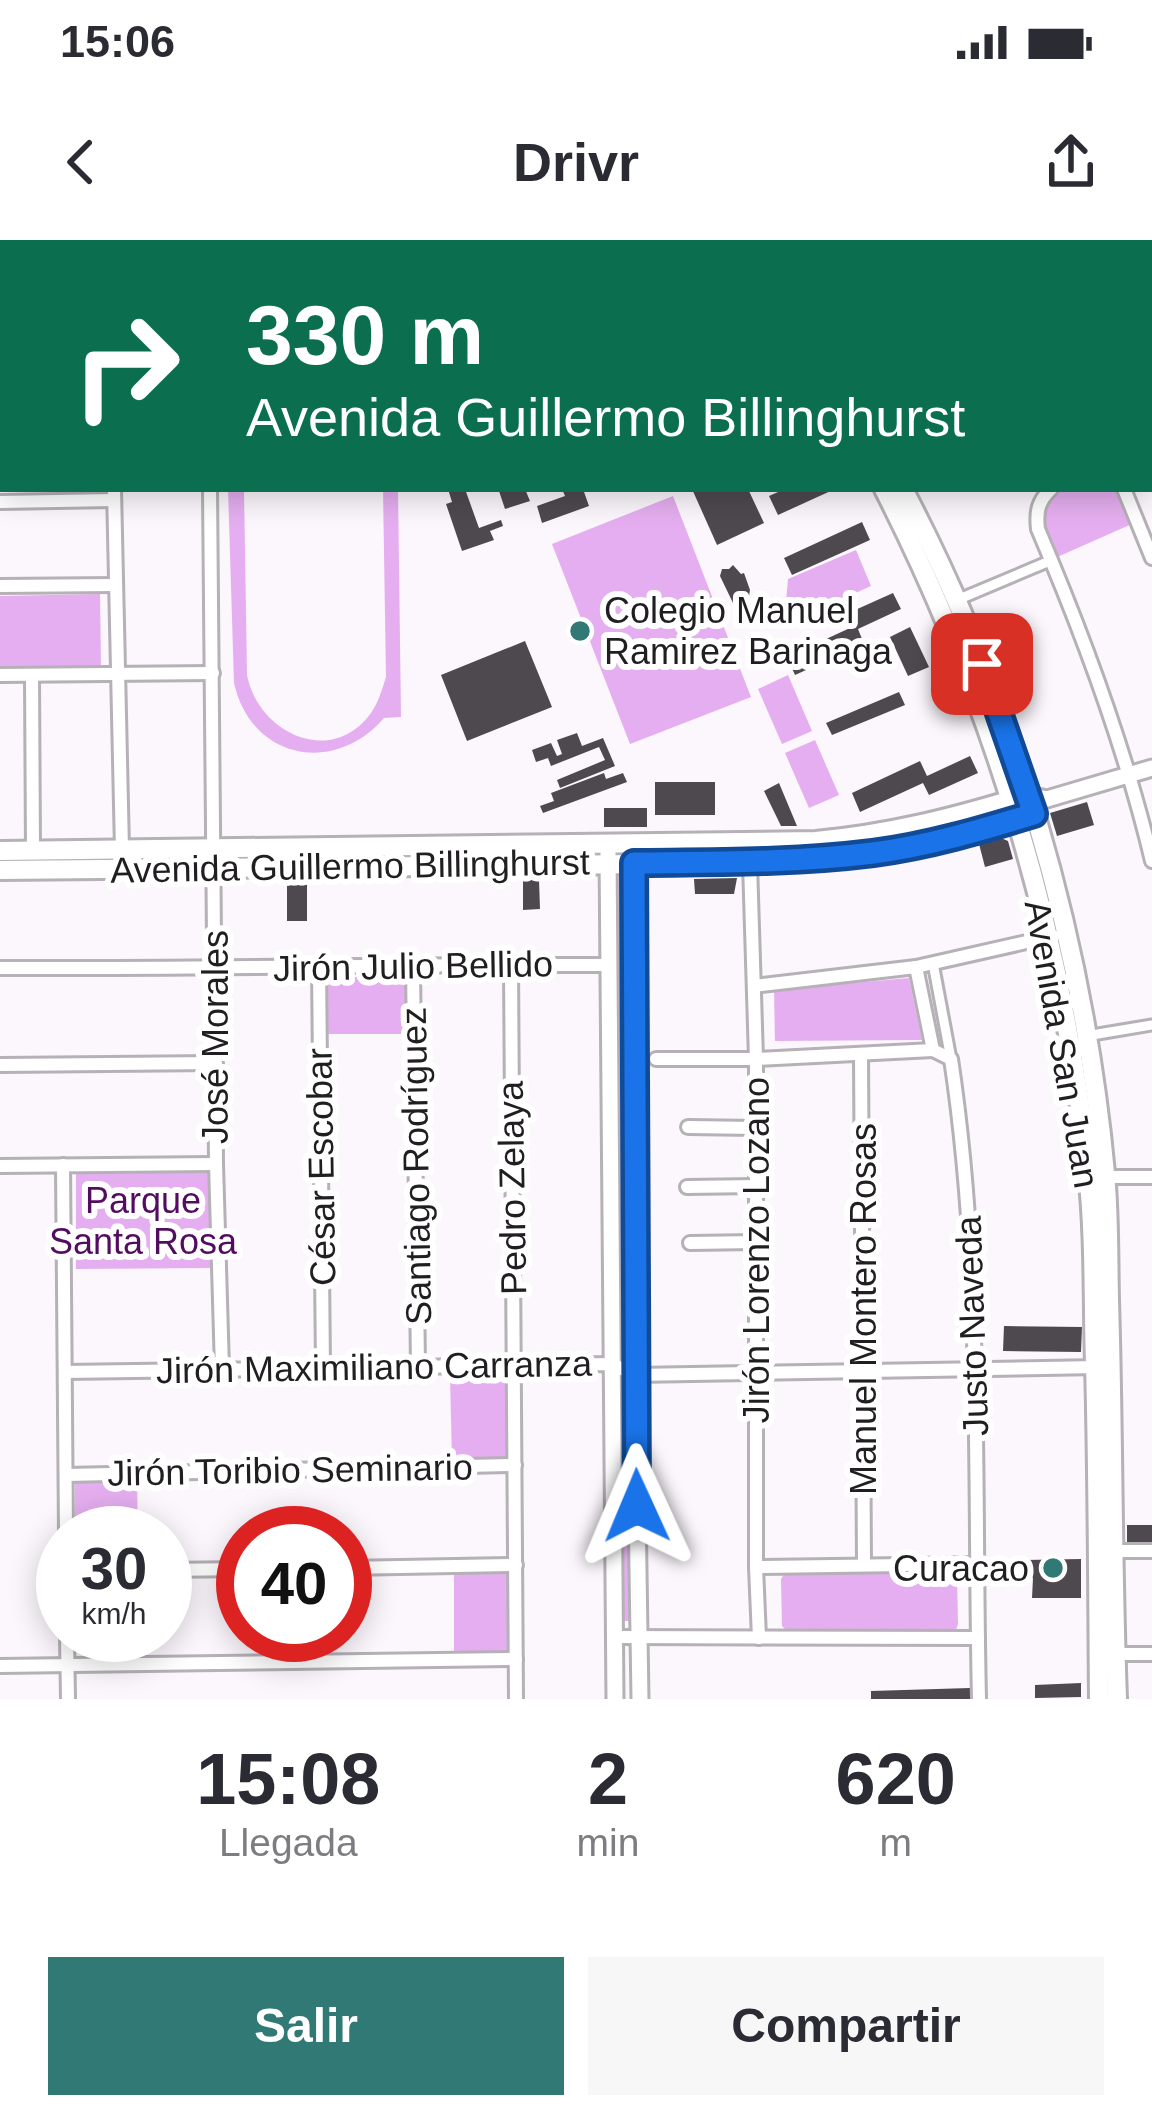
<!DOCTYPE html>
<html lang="es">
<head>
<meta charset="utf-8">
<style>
  :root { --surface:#fff; --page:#f7f7f7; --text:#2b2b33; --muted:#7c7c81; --accent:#317975 }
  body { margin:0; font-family:Arial,sans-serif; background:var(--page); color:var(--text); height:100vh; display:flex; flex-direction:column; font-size:45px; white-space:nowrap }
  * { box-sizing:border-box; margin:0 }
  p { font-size:39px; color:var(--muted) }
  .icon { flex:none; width:66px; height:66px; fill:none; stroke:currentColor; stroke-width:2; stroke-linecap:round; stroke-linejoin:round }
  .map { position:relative; height:1459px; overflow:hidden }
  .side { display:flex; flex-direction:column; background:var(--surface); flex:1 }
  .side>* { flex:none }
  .guide { position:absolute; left:0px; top:0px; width:1152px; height:252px; box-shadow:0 6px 30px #0003; background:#0b6e4f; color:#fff; overflow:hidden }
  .speed { position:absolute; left:36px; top:1266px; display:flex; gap:24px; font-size:60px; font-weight:700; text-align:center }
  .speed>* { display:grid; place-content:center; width:156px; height:156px; border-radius:50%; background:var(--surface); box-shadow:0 6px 30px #0003; line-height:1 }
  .speed small { font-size:30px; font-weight:400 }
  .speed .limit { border:18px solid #d22; background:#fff; color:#111 }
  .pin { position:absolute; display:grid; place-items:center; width:102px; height:102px; color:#fff; margin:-51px; border-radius:24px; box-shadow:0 6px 18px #0006 }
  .me { position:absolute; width:132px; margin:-66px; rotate:359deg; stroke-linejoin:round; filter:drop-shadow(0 0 9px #0008) }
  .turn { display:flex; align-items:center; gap:42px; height:252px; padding:0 48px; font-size:54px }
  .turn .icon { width:156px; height:156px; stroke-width:2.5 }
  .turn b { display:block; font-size:84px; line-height:102px }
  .eta { display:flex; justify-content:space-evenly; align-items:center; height:204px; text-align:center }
  .eta b { font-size:72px; font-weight:700; line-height:84px }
  .button { display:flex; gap:24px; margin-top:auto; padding:24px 48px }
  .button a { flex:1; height:138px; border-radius:0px; background:var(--accent); color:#fff; font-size:48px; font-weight:700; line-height:138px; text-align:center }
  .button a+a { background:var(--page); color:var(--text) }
  .status { display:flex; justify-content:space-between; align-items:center; height:84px; padding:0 60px; background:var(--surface); direction:ltr }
  .status svg { height:33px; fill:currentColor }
  header { display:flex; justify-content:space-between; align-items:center; height:156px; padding:0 48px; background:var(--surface); font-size:54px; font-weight:700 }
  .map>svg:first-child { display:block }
  .green { fill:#e5aef0 }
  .building { fill:#4e494f }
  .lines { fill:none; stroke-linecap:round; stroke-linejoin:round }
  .pedestrian-casing { stroke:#b6b0b7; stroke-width:15 }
  .minor-casing { stroke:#b6b0b7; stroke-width:18 }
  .tertiary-casing { stroke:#b6b0b7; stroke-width:21 }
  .secondary-casing { stroke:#b6b0b7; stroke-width:24 }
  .pedestrian { stroke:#fff; stroke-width:9 }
  .minor { stroke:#fff; stroke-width:12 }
  .tertiary { stroke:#fff; stroke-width:15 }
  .secondary { stroke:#fff; stroke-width:18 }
  .route-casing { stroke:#114b97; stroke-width:30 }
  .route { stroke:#1a73e8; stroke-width:21 }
  .poi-dot { fill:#317975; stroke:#fff; stroke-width:4.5 }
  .labels { text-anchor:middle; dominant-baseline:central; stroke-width:12; stroke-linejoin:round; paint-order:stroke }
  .poi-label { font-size:36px; fill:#201e20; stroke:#fff; text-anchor:start }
  .street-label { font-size:36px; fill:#201e20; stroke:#fff }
  .park-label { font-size:36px; fill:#530d60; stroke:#fff }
</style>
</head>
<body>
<div class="status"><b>15:06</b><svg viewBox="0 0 49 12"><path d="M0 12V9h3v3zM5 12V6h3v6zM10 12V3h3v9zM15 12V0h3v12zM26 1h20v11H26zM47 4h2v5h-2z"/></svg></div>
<header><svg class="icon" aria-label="back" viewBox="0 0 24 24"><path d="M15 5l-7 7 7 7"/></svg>Drivr<svg class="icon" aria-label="share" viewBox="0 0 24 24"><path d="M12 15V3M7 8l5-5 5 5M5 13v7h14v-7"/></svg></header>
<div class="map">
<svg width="1152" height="1459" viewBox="0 0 1152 1459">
  <rect width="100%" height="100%" fill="#fcf6fd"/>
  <g class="green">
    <path d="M 228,249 L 244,249 L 247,435 C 258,493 331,528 371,473 C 378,463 382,450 386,437 L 383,249 L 398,249 L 401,477 L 384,478 C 334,536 251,519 234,443 Z"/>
    <path d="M 1062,249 L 1119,249 L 1134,283 L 1055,318 C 1044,290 1031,269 1062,249 Z"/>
    <path d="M 673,256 L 751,457 L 630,504 L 552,304 Z"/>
    <path d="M 856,310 L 871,346 L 784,385 L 788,339 Z"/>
    <path d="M 100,354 L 101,426 L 0,429 L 0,356 Z"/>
    <path d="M 788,435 L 812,491 L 782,504 L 758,449 Z"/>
    <path d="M 815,500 L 839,555 L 809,568 L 785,513 Z"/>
    <path d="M 615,633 L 624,634 L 627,1111 L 616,1111 Z"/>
    <rect x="328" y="737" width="78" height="57"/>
    <path d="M 909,738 L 922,800 L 775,801 L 774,750 Z"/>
    <path d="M 211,932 L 211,1028 L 76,1029 L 76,934 Z"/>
    <path d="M 507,1135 L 509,1219 L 452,1220 L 450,1137 Z"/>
    <path d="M 620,1146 L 630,1146 L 630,1381 L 621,1381 Z"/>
    <path d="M 137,1239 L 138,1293 L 75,1293 L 75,1240 Z"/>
    <path d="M 793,1331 L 951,1332 L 957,1337 L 958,1384 L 956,1390 L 951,1392 L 787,1391 L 782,1386 L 781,1339 L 785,1333 Z"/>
    <rect x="454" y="1333" width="57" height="81"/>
  </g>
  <g class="building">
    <path d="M 448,249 L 465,249 L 479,288 L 501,280 L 503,286 L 490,291 L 494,300 L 462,311 L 446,264 L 452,262 Z"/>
    <path d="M 504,249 L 525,249 L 530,261 L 505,269 L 499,251 Z"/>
    <path d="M 562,249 L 583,249 L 589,266 L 542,283 L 537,266 L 565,256 Z"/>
    <path d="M 692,249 L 748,249 L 764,283 L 717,305 Z"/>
    <path d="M 785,249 L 835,249 L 778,275 L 769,256 Z"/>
    <path d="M 862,282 L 870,300 L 792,335 L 784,318 Z"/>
    <path d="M 733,325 L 741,334 L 744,333 L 750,350 L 749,356 L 733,363 L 720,336 L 722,329 L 729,329 Z"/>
    <path d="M 893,353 L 901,369 L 858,389 L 864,404 L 795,435 L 787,417 L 850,388 L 844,375 Z"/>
    <path d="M 910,387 L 929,427 L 908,436 L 890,397 Z"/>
    <path d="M 525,401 L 552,467 L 467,501 L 441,435 Z"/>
    <path d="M 899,452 L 905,465 L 832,495 L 826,483 Z"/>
    <path d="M 577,493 L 582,506 L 603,498 L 615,526 L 560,548 L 557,540 L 605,520 L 599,507 L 551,526 L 548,518 L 536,522 L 532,510 L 551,503 L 557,516 L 562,514 L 557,500 Z"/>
    <path d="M 970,516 L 978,533 L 929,555 L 923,543 L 860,572 L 852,553 L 920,521 L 927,536 Z"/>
    <path d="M 604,533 L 606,539 L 623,533 L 627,542 L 543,573 L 540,566 L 554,561 L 551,553 Z"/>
    <rect x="655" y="542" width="60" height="33"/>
    <path d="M 779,543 L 797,586 L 781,586 L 764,551 Z"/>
    <path d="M 1087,562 L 1094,585 L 1057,596 L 1050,573 Z"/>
    <rect x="604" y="568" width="43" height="19"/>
    <path d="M 1001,598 L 1008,601 L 1013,619 L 985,627 L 979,604 Z"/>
    <path d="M 737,638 L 734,654 L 695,654 L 694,639 Z"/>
    <path d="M 523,640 L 539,640 L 540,669 L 523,670 Z"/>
    <rect x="287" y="642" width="20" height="39"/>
    <path d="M 1004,1086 L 1082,1087 L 1081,1112 L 1003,1111 Z"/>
    <rect x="1127" y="1285" width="25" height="17"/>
    <path d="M 1081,1319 L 1081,1358 L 1032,1358 L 1033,1338 L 1025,1338 L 1025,1320 Z"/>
    <path d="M 1081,1443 L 1081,1457 L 1035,1458 L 1035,1445 Z"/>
    <path d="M 970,1448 L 970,1459 L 871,1459 L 871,1451 Z"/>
  </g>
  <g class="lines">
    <g class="pedestrian-casing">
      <g id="pedestrian">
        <path d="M 957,360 L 1052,320"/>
        <path d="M 933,723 L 951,819"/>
        <path d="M 1086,796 L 1152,785"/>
      </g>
    </g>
    <g class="minor-casing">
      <g id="minor">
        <path d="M 109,0 L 109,3"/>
        <path d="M 886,0 L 888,3"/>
        <path d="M 0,1 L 51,0"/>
        <path d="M 209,3 L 209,0"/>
        <path d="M 1081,3 L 1086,0"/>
        <path d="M 1149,193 L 1152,191"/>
        <path d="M 114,249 L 122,610"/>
        <path d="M 210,249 L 216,924 L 222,1129"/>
        <path d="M 1051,249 C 1038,261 1036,272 1038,289 C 1084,397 1125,507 1152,621"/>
        <path d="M 1124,249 L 1152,318"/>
        <path d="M 0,262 L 114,260"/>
        <path d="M 0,346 L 116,345"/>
        <path d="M 0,435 L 213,433"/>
        <path d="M 32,435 L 33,611"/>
        <path d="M 750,623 L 756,819 L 756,1327 L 759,1398"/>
        <path d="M 511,725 L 516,1459"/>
        <path d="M 319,726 L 323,1128"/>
        <path d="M 413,726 L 418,1127"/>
        <path d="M 916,727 L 933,810 L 951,819 C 983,1031 974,1245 979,1459"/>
        <path d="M 0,728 C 203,729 407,724 610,725"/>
        <path d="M 754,746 L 916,727 L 1053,696"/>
        <path d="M 861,814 L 864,1325"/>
        <path d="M 656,819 L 756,819 L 933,810"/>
        <path d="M 0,825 L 216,823"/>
        <path d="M 688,887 L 756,888"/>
        <path d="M 63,925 L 66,1293"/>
        <path d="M 0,926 L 216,924"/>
        <path d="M 1105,937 L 1152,937"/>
        <path d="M 687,947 L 756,946"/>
        <path d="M 690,1003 L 756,1002"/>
        <path d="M 65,1132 L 612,1124 L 635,1135 L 1099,1127"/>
        <path d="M 66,1235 L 515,1225"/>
        <path d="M 1111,1311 L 1152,1311"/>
        <path d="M 756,1327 L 976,1324"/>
        <path d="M 345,1328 L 516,1325"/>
        <path d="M 165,1330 L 243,1329"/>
        <path d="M 67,1395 L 68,1459"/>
        <path d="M 614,1397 L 978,1398"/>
        <path d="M 1115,1414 L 1152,1414"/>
        <path d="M 0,1426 L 516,1419"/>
      </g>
    </g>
    <g class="tertiary-casing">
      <g id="tertiary">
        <path d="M 1149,78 L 1152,76"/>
        <path d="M 1028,555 L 1047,559 L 1152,528"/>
        <path d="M 633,604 L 635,1135 L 640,1459"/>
        <path d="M 608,613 L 615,1459"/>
      </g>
    </g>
    <g class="secondary-casing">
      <g id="secondary">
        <path d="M 743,0 L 744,3"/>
        <path d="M 763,0 L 765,3"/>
        <path d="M 884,249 C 992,461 1063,695 1088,933 C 1095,996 1093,1060 1095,1123 C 1098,1235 1098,1347 1099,1459"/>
        <path d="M 903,249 C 1013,459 1083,696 1105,933 C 1109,975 1108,1018 1109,1060 C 1113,1193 1112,1326 1117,1459"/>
        <path d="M 0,611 L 816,601 C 888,594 949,579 1018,558"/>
        <path d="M 0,630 L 750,623 L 876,613 L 944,600 L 1022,578"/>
      </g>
    </g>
    <use href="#pedestrian" class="pedestrian"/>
    <use href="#minor" class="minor"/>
    <use href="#tertiary" class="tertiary"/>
    <use href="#secondary" class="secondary"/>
  </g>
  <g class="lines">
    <g class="route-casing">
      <path id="route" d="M 637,1266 L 634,623 C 714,622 793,623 873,613 C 928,606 981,590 1034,574 L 982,424"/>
    </g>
    <use href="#route" class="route"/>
  </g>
  <g class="poi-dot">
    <circle cx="580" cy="391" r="12"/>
    <circle cx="1053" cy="1328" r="12"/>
  </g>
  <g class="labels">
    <g class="poi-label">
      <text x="604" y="370">Colegio Manuel<tspan x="604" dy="41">Ramirez Barinaga</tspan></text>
      <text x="1029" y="1328" text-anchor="end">Curacao</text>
    </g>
    <g class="street-label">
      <text transform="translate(350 626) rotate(-1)">Avenida Guillermo Billinghurst</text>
      <text transform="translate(413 726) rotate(-1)">Jirón Julio Bellido</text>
      <text transform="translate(215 797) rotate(-90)">José Morales</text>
      <text transform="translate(1062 804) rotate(80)">Avenida San Juan</text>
      <text transform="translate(416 926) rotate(-91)">Santiago Rodríguez</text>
      <text transform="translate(321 927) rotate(-91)">César Escobar</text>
      <text transform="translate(512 948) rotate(-91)">Pedro Zelaya</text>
      <text transform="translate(756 1010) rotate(-90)">Jirón Lorenzo Lozano</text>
      <text transform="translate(863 1069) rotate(-90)">Manuel Montero Rosas</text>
      <text transform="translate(972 1086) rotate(-92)">Justo Naveda</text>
      <text transform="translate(374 1127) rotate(-1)">Jirón Maximiliano Carranza</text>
      <text transform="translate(290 1230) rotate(-1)">Jirón Toribio Seminario</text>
    </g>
    <g class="park-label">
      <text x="143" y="960">Parque<tspan x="143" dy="41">Santa Rosa</tspan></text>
    </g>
  </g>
</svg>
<div class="speed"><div>30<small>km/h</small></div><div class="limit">40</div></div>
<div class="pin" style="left:982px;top:424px;background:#d93025"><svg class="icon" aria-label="arrive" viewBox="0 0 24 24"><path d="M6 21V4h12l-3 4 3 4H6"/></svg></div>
<svg class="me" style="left:637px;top:1266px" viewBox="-20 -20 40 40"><path d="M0-17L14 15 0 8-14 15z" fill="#1a73e8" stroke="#fff" stroke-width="4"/></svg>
<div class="guide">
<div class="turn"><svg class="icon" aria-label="right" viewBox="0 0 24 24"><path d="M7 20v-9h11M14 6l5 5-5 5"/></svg><div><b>330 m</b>Avenida Guillermo Billinghurst</div></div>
</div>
</div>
<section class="side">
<div class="eta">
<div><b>15:08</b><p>Llegada</p></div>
<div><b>2</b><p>min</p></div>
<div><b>620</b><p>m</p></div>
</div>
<div class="button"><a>Salir</a><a>Compartir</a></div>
</section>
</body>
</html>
